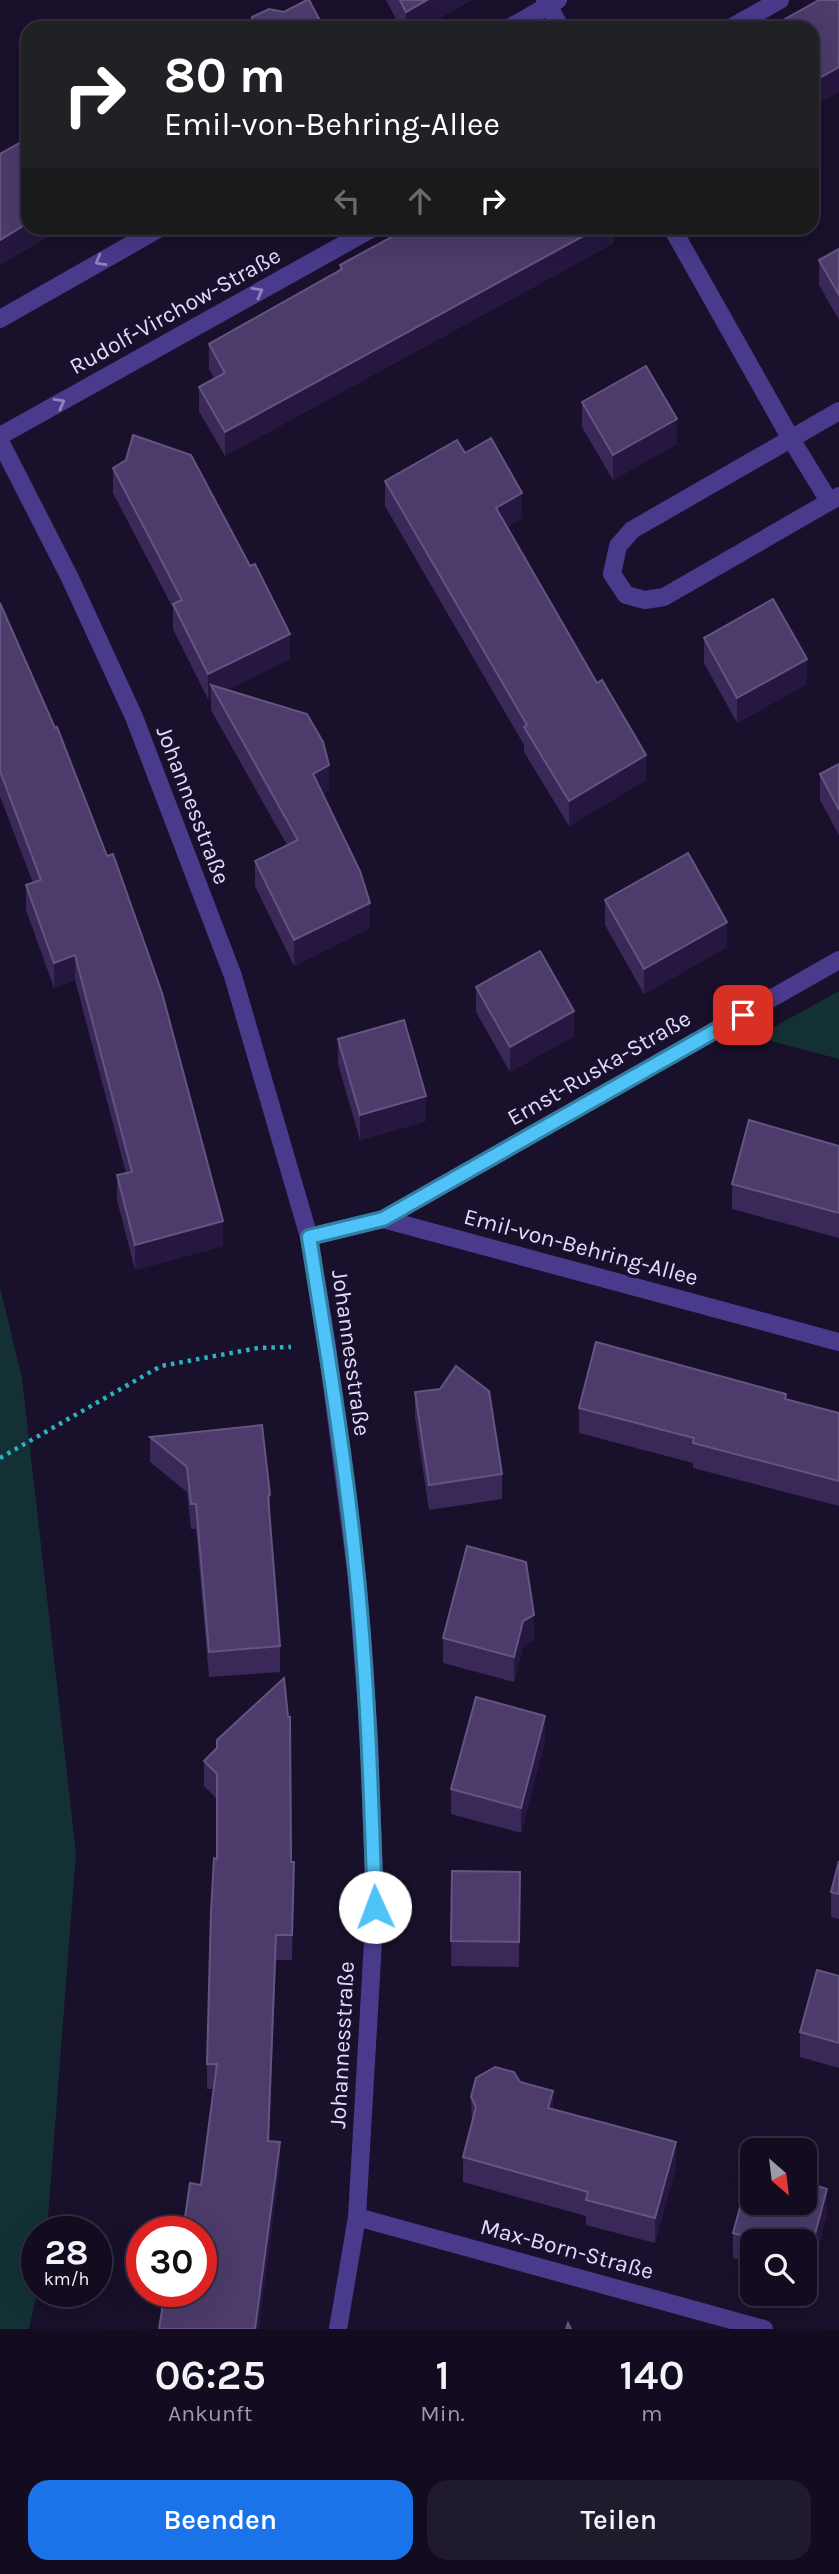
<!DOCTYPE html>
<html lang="de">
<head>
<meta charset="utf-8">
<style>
  :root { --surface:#130c20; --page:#201a2d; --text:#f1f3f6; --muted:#9d9ba5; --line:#322c3e; --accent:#1a73e8 }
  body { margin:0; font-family:Karla,sans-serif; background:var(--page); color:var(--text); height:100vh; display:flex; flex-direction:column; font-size:26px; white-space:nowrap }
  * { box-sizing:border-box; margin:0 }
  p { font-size:23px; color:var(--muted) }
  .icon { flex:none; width:38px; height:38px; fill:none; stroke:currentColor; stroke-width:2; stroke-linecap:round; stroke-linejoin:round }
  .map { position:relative; height:2329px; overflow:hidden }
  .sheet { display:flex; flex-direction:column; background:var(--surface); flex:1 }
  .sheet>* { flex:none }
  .guide { position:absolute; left:21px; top:21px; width:798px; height:214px; border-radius:21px; box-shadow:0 7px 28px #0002,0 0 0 2px var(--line); background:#202124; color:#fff; overflow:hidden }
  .needle { width:46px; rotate:152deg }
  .fabs { position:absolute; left:740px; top:2138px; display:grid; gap:14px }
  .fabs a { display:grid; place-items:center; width:77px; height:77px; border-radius:14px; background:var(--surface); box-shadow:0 7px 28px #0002,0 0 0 2px var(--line); font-size:35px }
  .speed { position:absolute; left:21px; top:2216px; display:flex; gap:14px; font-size:35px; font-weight:700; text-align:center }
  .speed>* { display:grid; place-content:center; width:91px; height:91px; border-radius:50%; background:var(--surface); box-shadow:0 7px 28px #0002,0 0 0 2px var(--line); line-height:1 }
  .speed small { font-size:18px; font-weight:400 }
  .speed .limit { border:10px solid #d22; background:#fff; color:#111 }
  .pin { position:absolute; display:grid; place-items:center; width:60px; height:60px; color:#fff; margin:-30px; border-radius:14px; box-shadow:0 4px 10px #0006 }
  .me { position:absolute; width:77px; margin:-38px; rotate:358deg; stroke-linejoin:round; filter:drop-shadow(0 0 5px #0008) }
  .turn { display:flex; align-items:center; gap:24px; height:147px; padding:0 28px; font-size:32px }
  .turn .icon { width:91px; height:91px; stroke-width:2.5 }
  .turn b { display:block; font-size:49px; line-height:60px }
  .lanes { display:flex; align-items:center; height:66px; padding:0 28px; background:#0003; justify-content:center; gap:35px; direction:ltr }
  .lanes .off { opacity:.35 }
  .eta { display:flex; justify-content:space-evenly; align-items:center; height:119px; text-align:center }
  .eta b { font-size:42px; font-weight:600; line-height:49px }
  .primary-button { display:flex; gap:14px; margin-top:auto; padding:14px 28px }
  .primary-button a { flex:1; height:80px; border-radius:21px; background:var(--accent); color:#fff; font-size:28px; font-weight:600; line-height:80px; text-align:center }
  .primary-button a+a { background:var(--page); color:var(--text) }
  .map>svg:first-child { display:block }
  .green { fill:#133135 }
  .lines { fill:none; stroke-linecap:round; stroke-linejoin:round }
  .path { stroke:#2cb3c0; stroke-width:4.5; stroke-dasharray:3.5 5; stroke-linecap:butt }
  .minor { stroke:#493a8b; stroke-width:18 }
  .wall { fill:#3a2859 }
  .shaded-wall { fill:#25173f }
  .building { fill:#4c3b6b; stroke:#645482; stroke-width:2 }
  .oneway { stroke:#8f82bf }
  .route-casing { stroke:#337fa1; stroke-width:18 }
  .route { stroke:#4fc3f7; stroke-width:12 }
  .labels { text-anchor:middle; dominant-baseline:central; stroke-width:7; stroke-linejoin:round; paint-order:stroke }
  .street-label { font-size:23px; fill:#e4daff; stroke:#19102b }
</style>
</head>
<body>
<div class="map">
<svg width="839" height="2329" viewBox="0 0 839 2329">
  <rect width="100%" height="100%" fill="#19102b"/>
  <g class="green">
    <path d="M 839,991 L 839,1059 L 756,1037 Z"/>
    <path d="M 0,1287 L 22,1378 L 76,1853 L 47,2231 L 37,2231 L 37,2291 L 29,2329 L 0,2329 Z"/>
  </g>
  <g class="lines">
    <path class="path" d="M 0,1458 L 161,1366 L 258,1348 L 291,1347"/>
    <g class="minor">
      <path d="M 545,0 L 561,28"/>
      <path d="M 509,28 L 558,0"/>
      <path d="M 730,28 L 780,0"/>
      <path d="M 672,228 L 791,439 L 829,501"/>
      <path d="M 0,319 L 160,228"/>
      <path d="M 839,411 L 632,530 L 618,546 L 612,574 L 626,595 L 645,600 L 664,597 L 839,496"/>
      <path d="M 0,436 L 373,228"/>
      <path d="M 0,441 L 70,578 L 134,717 L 233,976 L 309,1237 L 327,1346 L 357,1578 L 369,1737 L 375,1907 L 357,2217 L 338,2329"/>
      <path d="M 383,1219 L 839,960"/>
      <path d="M 309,1237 L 383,1219 L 839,1342"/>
      <path d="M 357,2217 L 764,2329"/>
    </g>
  </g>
  <g class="wall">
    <path d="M 386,0 L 472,0 L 422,28 L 401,28 Z"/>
    <path d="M 614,228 L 614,243 L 225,456 L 199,411 L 199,387 L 214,378 L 209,369 L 209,344 L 340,270 L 340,265 Z"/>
    <path d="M 839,249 L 839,320 L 819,285 L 819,260 Z"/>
    <path d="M 582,402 L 677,444 L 613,480 L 582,427 Z"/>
    <path d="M 465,453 L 522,518 L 507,527 L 646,780 L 569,826 L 524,752 L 524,745 L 385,506 L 385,481 Z"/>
    <path d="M 113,468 L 290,659 L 227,690 L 329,790 L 323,794 L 370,928 L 294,966 L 255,886 L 255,861 L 287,845 L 211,710 L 211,698 L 208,699 L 173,629 L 173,608 L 113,493 Z"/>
    <path d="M 0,603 L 223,1246 L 135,1270 L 117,1200 L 117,1175 L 126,1173 L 75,980 L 54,988 L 26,910 L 26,885 L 33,883 L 0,796 Z"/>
    <path d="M 704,638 L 807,684 L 737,723 L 704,663 Z"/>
    <path d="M 839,764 L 839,835 L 820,800 L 820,774 Z"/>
    <path d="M 605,900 L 727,947 L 644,994 L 605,925 Z"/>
    <path d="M 476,987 L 574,1036 L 510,1072 L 476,1012 Z"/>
    <path d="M 338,1039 L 426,1121 L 360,1140 L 338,1064 Z"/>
    <path d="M 839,1146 L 839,1238 L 732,1209 L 732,1184 Z"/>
    <path d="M 415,1392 L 502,1474 L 502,1499 L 429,1510 L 415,1417 Z"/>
    <path d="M 786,1399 L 839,1413 L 839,1506 L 693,1468 L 693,1463 L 579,1433 L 579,1408 Z"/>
    <path d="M 150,1437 L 270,1495 L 270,1521 L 280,1646 L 280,1672 L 209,1677 L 196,1529 L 191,1529 L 187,1492 L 150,1462 Z"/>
    <path d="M 443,1638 L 534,1640 L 523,1646 L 514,1682 L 443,1663 Z"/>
    <path d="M 545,1741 L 521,1833 L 451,1814 L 451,1789 Z"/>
    <path d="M 217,1748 L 291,1862 L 294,1887 L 292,1960 L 276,1960 L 269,2141 L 280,2167 L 201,2291 L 201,2185 L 214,2089 L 207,2089 L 207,2064 L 217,1859 L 217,1799 L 204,1786 L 204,1761 Z"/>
    <path d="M 839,1861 L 839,1919 L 831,1917 L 831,1892 Z"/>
    <path d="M 452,1871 L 520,1897 L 519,1967 L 451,1966 Z"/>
    <path d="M 839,1976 L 839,2068 L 800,2057 L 800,2032 Z"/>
    <path d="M 520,2082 L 553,2109 L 676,2167 L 655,2243 L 586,2225 L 586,2216 L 463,2182 L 463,2157 L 472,2123 L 471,2097 Z"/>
    <path d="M 827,2214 L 810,2278 L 805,2277 L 805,2242 L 752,2242 L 752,2263 L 733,2258 L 733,2233 Z"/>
  </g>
  <g class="shaded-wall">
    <path d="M 427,0 L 472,0 L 422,28 L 406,28 L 406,12 Z"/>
    <path d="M 839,67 L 839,92 L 812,107 L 812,82 Z"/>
    <path d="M 28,223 L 28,228 L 64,228 L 0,265 L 0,240 Z"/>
    <path d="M 598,228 L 614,228 L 614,243 L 225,456 L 225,432 Z"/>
    <path d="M 677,419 L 677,444 L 613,480 L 613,455 Z"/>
    <path d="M 522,493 L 522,518 L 496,533 L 496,508 Z"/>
    <path d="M 290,634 L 290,659 L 217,695 L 211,685 L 211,698 L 208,699 L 208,674 Z"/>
    <path d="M 807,659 L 807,684 L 737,723 L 737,698 Z"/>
    <path d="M 646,755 L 646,780 L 569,826 L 569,801 Z"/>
    <path d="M 329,765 L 329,790 L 313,799 L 313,774 Z"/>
    <path d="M 370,903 L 370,928 L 294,966 L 294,940 Z"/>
    <path d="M 727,922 L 727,947 L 644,994 L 644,969 Z"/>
    <path d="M 75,955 L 75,980 L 54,988 L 54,963 Z"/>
    <path d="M 574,1011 L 574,1036 L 510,1072 L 510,1047 Z"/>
    <path d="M 426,1096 L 426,1121 L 360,1140 L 360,1115 Z"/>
    <path d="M 223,1221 L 223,1246 L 135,1270 L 135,1245 Z"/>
    <path d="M 534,1615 L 534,1640 L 523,1646 L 514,1682 L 514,1657 L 523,1621 Z"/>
    <path d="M 545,1716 L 545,1741 L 521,1833 L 521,1808 Z"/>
    <path d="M 294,1862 L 294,1887 L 292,1960 L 292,1935 Z"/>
    <path d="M 276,1935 L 276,1960 L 268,2166 L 268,2141 Z"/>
    <path d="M 553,2091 L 553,2116 L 548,2108 Z"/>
    <path d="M 280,2142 L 280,2167 L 259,2329 L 255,2329 Z"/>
    <path d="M 676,2142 L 676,2167 L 655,2243 L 655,2218 Z"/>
    <path d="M 827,2189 L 827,2214 L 810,2278 L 810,2253 Z"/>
  </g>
  <g class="building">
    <path d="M 307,0 L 309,0 L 324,28 L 243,28 L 251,24 L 252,17 L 269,9 L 284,12 Z"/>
    <path d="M 400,0 L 427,0 L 406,12 Z"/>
    <path d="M 819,0 L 839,0 L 839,67 L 812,82 L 812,28 L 769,28 Z"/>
    <path d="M 21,142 L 26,151 L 28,150 L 28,223 L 0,240 L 0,154 Z"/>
    <path d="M 408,228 L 598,228 L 225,432 L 199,387 L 225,373 L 209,344 L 342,269 L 340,265 Z"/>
    <path d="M 839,249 L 839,295 L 819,260 Z"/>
    <path d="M 646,366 L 677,419 L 613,455 L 582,402 Z"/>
    <path d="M 133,435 L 191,455 L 250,566 L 255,564 L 290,634 L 208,674 L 173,604 L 182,600 L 113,468 L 126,460 Z"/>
    <path d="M 491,438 L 522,493 L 496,508 L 597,683 L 602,680 L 646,755 L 569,801 L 524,727 L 527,725 L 385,481 L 457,440 L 465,453 Z"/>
    <path d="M 773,599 L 807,659 L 737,698 L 704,638 Z"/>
    <path d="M 0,603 L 55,728 L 57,727 L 107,856 L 113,854 L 162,993 L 223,1221 L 135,1245 L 117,1175 L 132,1172 L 75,955 L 54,963 L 26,885 L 41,880 L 0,771 Z"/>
    <path d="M 211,685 L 307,714 L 323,742 L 329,765 L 313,774 L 360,871 L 370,903 L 294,940 L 255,861 L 298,840 Z"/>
    <path d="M 839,764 L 839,810 L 820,774 Z"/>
    <path d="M 688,853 L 727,922 L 644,969 L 605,900 Z"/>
    <path d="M 540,951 L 574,1011 L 510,1047 L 476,987 Z"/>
    <path d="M 404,1020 L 426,1096 L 360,1115 L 338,1039 Z"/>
    <path d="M 749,1120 L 839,1146 L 839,1213 L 732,1184 Z"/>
    <path d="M 596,1342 L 786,1394 L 785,1399 L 839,1413 L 839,1481 L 693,1443 L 694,1438 L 579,1408 Z"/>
    <path d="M 456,1366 L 489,1391 L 502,1474 L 429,1485 L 415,1392 L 440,1389 Z"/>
    <path d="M 262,1425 L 270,1495 L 268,1496 L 280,1646 L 209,1652 L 196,1504 L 191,1504 L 187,1467 L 150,1437 Z"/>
    <path d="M 467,1546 L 526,1562 L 534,1615 L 523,1621 L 514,1657 L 443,1638 Z"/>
    <path d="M 284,1678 L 288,1717 L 290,1717 L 291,1862 L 294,1862 L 292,1935 L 276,1935 L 268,2141 L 280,2142 L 255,2329 L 159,2329 L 165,2291 L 201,2291 L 201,2231 L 183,2231 L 190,2183 L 201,2185 L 217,2064 L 207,2064 L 211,1912 L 214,1858 L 217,1859 L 217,1774 L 204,1761 L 217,1748 L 217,1740 Z"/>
    <path d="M 476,1697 L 545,1716 L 521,1808 L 451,1789 Z"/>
    <path d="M 839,1861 L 839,1894 L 831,1892 Z"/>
    <path d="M 452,1871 L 520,1872 L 519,1942 L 451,1941 Z"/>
    <path d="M 817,1970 L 839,1976 L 839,2043 L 800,2032 Z"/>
    <path d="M 495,2067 L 514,2072 L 520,2082 L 553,2091 L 548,2108 L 676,2142 L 655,2218 L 586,2200 L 588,2192 L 463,2157 L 476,2107 L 471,2097 L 476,2078 Z"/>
    <path d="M 751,2167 L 752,2168 L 752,2203 L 805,2203 L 805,2182 L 827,2189 L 810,2253 L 805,2252 L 805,2242 L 767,2242 L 733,2233 Z"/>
    <path d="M 568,2323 L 571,2329 L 566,2329 Z"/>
  </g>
  <defs><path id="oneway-chevron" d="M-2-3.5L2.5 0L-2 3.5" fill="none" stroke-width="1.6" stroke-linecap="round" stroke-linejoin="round" transform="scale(1.75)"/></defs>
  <g class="oneway">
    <use href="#oneway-chevron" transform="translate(100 261) rotate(150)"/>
    <use href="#oneway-chevron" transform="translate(258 292) rotate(-29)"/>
    <use href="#oneway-chevron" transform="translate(60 403) rotate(-29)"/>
  </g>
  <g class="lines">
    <g class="route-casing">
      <path id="route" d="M 375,1907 C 371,1797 368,1688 357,1578 C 346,1464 327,1350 309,1237 L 383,1219 L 743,1015"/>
    </g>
    <use href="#route" class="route"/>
  </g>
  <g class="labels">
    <g class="street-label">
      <text transform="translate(175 311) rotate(-29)">Rudolf-Virchow-Straße</text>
      <text transform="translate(193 805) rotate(69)">Johannesstraße</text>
      <text transform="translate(599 1068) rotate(-30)">Ernst-Ruska-Straße</text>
      <text transform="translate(581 1247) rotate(15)">Emil-von-Behring-Allee</text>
      <text transform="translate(351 1353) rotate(82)">Johannesstraße</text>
      <text transform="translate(342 2045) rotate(-87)">Johannesstraße</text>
      <text transform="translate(567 2249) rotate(15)">Max-Born-Straße</text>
    </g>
  </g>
</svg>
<div class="fabs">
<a><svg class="needle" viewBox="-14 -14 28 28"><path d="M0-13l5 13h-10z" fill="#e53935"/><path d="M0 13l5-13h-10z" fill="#9d9ba5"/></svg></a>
<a><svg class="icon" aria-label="search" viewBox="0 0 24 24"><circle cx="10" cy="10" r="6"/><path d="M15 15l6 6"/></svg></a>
</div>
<div class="speed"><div>28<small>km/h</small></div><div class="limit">30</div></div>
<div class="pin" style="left:743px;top:1015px;background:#d93025"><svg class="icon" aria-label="arrive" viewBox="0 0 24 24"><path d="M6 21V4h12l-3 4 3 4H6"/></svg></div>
<svg class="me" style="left:375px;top:1907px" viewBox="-20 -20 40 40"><circle r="19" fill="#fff"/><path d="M0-13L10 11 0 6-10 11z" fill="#4fc3f7"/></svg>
<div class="guide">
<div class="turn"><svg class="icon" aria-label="right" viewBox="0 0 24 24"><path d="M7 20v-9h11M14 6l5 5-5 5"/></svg><div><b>80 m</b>Emil-von-Behring-Allee</div></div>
<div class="lanes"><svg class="icon off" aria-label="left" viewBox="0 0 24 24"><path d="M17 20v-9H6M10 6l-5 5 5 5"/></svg><svg class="icon off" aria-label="ahead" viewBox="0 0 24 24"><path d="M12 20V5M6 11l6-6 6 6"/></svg><svg class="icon" aria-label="right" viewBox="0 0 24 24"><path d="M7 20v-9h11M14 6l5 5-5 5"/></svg></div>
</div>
</div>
<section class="sheet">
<div class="eta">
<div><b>06:25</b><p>Ankunft</p></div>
<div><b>1</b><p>Min.</p></div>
<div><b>140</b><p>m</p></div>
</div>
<div class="primary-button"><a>Beenden</a><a>Teilen</a></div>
</section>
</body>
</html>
